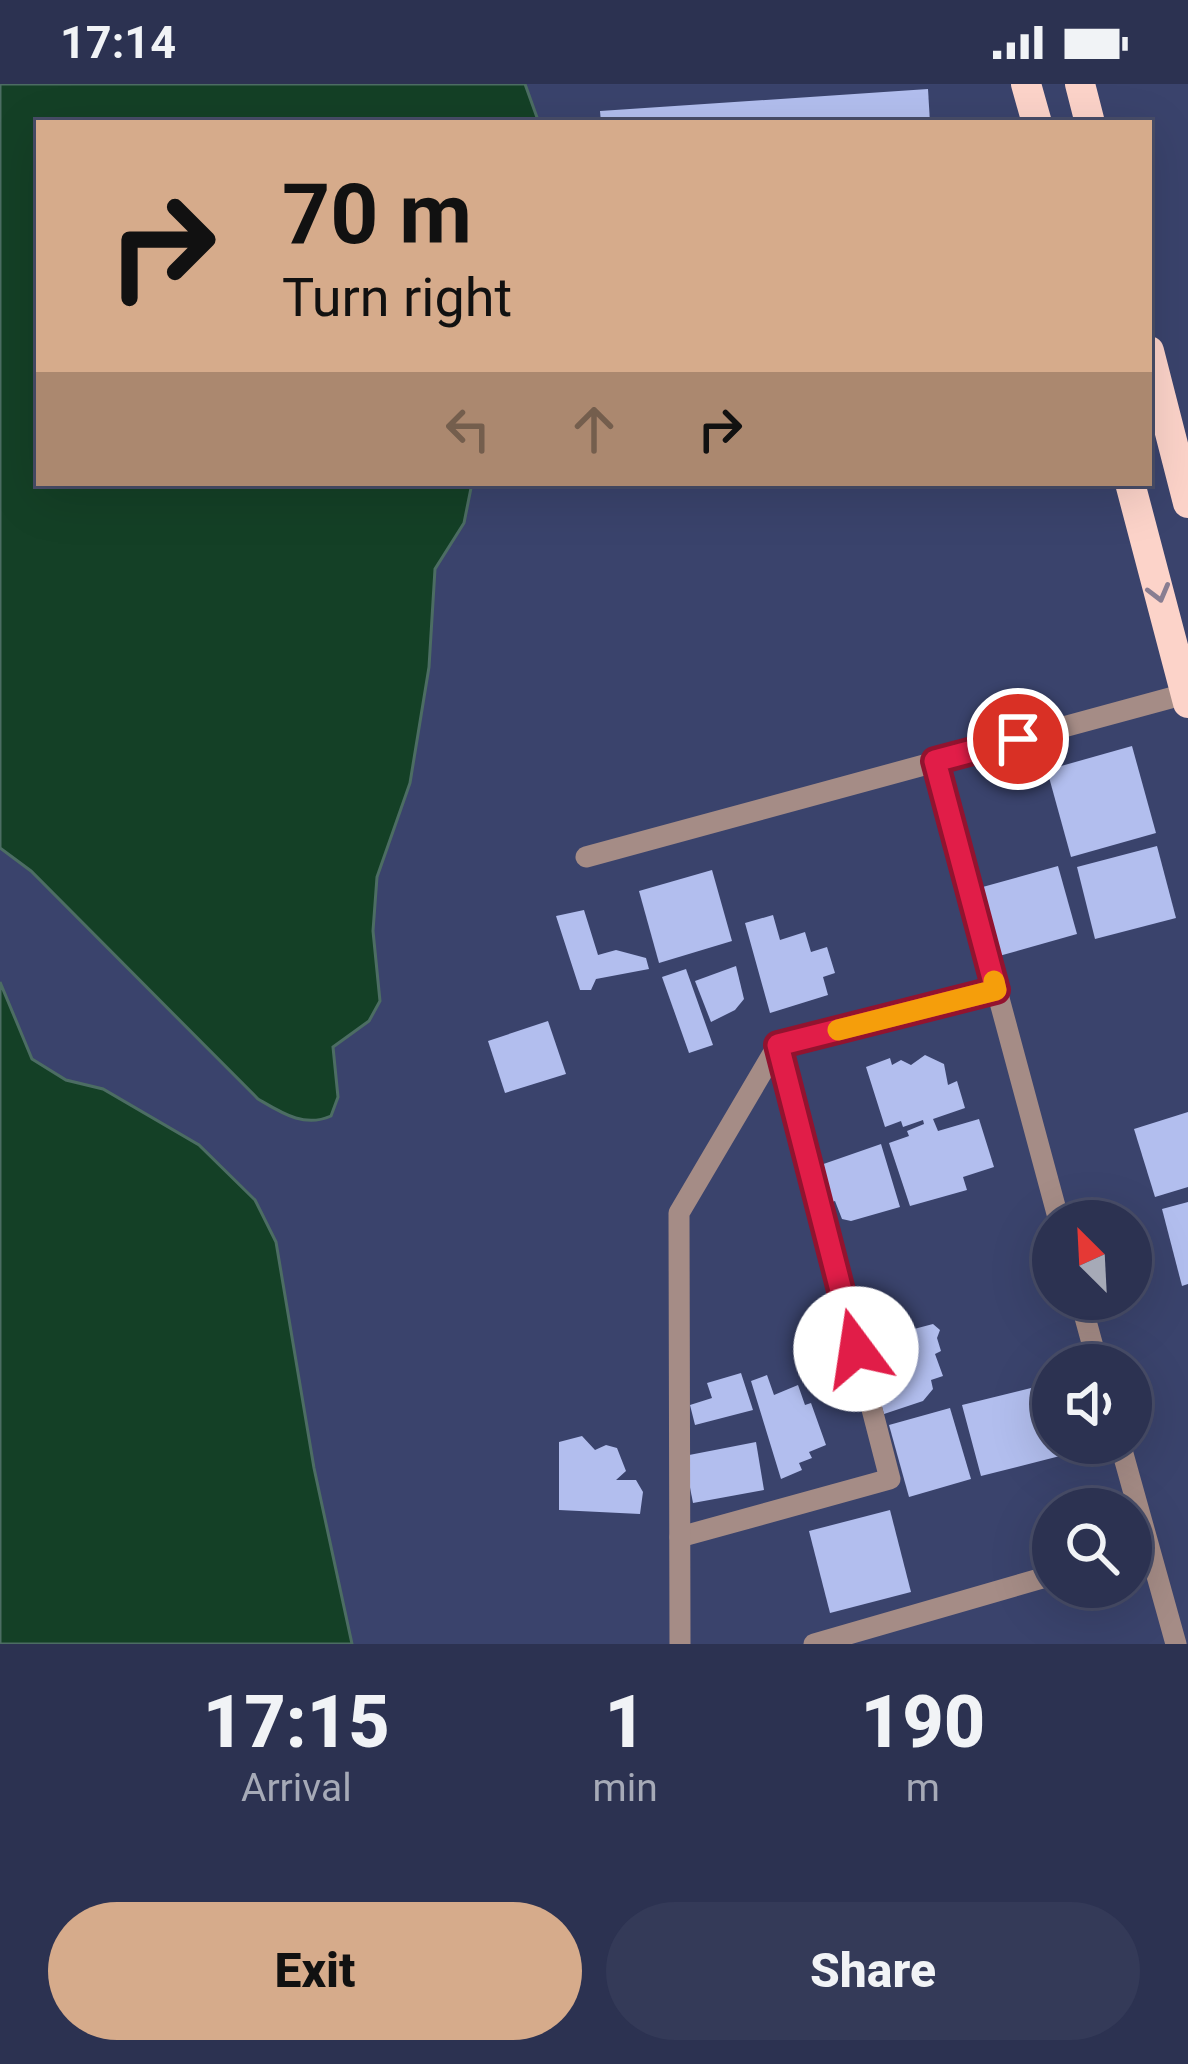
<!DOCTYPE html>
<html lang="en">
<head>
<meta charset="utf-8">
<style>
  :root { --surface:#2c3251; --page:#343a58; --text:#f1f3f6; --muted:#a6aab7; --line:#484d68; --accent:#d6ab8b }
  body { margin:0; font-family:Roboto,sans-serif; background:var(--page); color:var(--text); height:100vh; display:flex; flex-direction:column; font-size:45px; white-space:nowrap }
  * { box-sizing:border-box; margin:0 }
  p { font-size:39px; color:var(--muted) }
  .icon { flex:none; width:66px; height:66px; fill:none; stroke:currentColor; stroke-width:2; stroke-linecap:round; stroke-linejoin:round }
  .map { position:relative; height:1560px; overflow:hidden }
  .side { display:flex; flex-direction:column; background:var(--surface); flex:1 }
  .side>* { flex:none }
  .guide { position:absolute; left:36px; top:36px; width:1116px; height:366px; border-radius:0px; box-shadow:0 12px 48px #0002,0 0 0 3px var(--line); background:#d6ab8b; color:#111; overflow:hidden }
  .needle { width:78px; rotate:336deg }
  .tools { position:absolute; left:1032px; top:1116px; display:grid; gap:24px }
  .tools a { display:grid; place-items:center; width:120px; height:120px; border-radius:50%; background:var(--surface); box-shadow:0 12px 48px #0002,0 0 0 3px var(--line); font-size:60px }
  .pin { position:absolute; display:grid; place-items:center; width:102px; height:102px; color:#fff; margin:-51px; border:6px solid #fff; border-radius:50%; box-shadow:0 3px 12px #0007 }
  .me { position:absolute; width:132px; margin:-66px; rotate:346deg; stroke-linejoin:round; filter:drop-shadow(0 0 9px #0008) }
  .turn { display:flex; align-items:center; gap:42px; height:252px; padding:0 48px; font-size:54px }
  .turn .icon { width:156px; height:156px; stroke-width:2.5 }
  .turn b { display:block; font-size:84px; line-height:102px }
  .lanes { display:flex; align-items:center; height:114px; padding:0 48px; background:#0003; justify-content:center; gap:60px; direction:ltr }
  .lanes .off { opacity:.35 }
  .eta { display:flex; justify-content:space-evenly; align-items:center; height:204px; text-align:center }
  .eta b { font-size:72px; font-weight:800; line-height:84px }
  .button { display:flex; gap:24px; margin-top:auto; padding:24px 48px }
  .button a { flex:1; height:138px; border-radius:72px; background:var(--accent); color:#111; font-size:48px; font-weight:800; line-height:138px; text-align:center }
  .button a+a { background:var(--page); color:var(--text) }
  .status { display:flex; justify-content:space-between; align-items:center; height:84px; padding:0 60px; background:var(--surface); direction:ltr }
  .status svg { height:33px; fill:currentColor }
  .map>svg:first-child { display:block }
  .water { fill:#144026; stroke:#4c6d63; stroke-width:3 }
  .building { fill:#b2beee }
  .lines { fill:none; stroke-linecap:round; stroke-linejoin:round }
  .minor { stroke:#a58c86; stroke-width:21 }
  .major { stroke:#fcd3c9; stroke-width:30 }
  .oneway { stroke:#887d91 }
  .route-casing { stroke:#92132f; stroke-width:30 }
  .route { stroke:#e11d48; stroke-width:21 }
  .slow { stroke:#f59e0b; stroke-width:21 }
</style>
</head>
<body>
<div class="status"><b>17:14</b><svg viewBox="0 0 49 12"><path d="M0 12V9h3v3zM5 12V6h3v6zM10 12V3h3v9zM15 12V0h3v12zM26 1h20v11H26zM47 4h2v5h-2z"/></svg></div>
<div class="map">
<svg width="1188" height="1560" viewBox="0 0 1188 1560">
  <rect width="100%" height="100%" fill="#3a436c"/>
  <g class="water">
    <path d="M 0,0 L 525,0 L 539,39 L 39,39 L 39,399 L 472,399 L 464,439 L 435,485 L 429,583 L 410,699 L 377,793 L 373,847 L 380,917 L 369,937 L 333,963 L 338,1013 L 331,1032 C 304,1044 282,1029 258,1015 L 31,787 L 0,764 Z"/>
    <path d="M 0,898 L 32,975 L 66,996 L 103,1005 L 199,1061 L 255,1116 L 276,1158 L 314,1384 L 352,1560 L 0,1560 Z"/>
  </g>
  <g class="building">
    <path d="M 928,5 L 930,39 L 601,39 L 600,27 Z"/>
    <path d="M 1132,662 L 1156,749 L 1071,773 L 1047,686 Z"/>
    <path d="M 1157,762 L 1176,834 L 1095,855 L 1077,783 Z"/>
    <path d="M 1058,782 L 1077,850 L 999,872 L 979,804 Z"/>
    <path d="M 712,786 L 732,857 L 659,879 L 639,807 Z"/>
    <path d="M 584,826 L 598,871 L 616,866 L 646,874 L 649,885 L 596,895 L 591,906 L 580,906 L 556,832 Z"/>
    <path d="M 773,831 L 780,856 L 805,848 L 811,868 L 827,863 L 835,889 L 823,893 L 828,911 L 770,929 L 745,839 Z"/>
    <path d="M 736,882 L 744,915 L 735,926 L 711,938 L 695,897 Z"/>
    <path d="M 686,885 L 713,961 L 689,969 L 662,893 Z"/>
    <path d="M 548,937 L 566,990 L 505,1009 L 488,957 Z"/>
    <path d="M 925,971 L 944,980 L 948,1001 L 957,997 L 965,1024 L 933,1035 L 938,1047 L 979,1035 L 994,1083 L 963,1093 L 967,1106 L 910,1122 L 889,1059 L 909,1052 L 907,1047 L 924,1040 L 923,1036 L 903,1043 L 901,1037 L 885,1043 L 866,983 L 890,974 L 892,981 L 901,976 L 911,981 Z"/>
    <path d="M 1188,1028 L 1188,1103 L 1155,1113 L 1134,1045 Z"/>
    <path d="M 881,1060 L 900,1123 L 851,1137 L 842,1135 L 835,1117 L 829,1119 L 812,1084 Z"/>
    <path d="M 1188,1118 L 1188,1200 L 1182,1202 L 1162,1125 Z"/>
    <path d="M 933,1240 L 940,1246 L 937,1254 L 941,1267 L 935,1270 L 943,1292 L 931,1296 L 933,1305 L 923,1317 L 884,1330 L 864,1259 L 893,1243 L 895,1250 Z"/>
    <path d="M 741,1289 L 753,1326 L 695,1341 L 690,1321 L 712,1314 L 707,1299 Z"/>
    <path d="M 767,1291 L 774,1311 L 798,1301 L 805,1321 L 811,1319 L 826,1361 L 809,1368 L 812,1374 L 799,1379 L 802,1386 L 781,1395 L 751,1297 Z"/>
    <path d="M 1043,1301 L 1053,1359 L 1057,1359 L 1060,1372 L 981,1392 L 962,1321 Z"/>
    <path d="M 950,1324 L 971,1395 L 909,1413 L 889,1341 Z"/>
    <path d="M 582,1352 L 595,1366 L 606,1361 L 617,1364 L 626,1387 L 616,1396 L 636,1396 L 643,1408 L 640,1430 L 559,1426 L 559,1358 Z"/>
    <path d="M 756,1358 L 764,1406 L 693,1419 L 684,1372 Z"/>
    <path d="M 890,1426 L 911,1508 L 830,1529 L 809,1447 Z"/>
  </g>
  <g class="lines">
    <g class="minor">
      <path d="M 935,677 L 1059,1137"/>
      <path d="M 586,773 L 1185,610"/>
      <path d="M 1080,1215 L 1098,1281"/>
      <path d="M 1120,1359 L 1176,1560"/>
      <path d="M 680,1453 L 890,1395 L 778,961"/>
      <path d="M 680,1560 L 679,1129 L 778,961 L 996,906"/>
      <path d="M 814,1560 L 1053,1491"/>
    </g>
    <g class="major">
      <path d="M 1026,0 L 1037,39"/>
      <path d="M 1080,0 L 1090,39"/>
      <path d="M 1149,267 L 1188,419"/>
      <path d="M 1130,399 L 1188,619"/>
    </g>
  </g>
  <defs><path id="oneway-chevron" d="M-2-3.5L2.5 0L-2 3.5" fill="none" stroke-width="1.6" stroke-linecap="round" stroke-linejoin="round" transform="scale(3)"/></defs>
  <use class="oneway" href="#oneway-chevron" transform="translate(1159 509) rotate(75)"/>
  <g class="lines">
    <g class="route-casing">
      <path id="route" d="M 856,1265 L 778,961 L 996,906 L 935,677 L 1018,655"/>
    </g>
    <use href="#route" class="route"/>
    <path class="slow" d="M 838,946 L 996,906 L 994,897"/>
  </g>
</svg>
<div class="tools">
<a><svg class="needle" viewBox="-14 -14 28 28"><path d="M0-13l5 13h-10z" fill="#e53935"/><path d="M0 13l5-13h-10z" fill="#a6aab7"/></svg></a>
<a><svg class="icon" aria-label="sound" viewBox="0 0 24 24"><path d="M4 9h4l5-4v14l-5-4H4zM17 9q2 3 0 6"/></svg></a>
<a><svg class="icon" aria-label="search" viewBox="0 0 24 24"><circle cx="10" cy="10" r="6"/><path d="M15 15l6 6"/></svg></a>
</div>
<div class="pin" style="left:1018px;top:655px;background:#d93025"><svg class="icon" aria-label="arrive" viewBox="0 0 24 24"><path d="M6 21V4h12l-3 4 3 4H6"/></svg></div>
<svg class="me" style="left:856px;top:1265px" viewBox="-20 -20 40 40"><circle r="19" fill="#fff"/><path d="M0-13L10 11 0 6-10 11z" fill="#e11d48"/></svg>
<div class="guide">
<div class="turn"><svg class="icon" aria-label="right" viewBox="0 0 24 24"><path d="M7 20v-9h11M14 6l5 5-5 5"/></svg><div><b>70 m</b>Turn right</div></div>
<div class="lanes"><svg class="icon off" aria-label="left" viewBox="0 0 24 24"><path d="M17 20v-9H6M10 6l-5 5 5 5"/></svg><svg class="icon off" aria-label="ahead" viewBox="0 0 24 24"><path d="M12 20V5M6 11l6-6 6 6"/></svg><svg class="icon" aria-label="right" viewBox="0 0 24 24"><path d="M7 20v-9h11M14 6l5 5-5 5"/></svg></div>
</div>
</div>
<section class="side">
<div class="eta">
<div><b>17:15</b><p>Arrival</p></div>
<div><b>1</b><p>min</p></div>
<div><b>190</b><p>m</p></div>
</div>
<div class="button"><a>Exit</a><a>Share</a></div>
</section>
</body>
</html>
